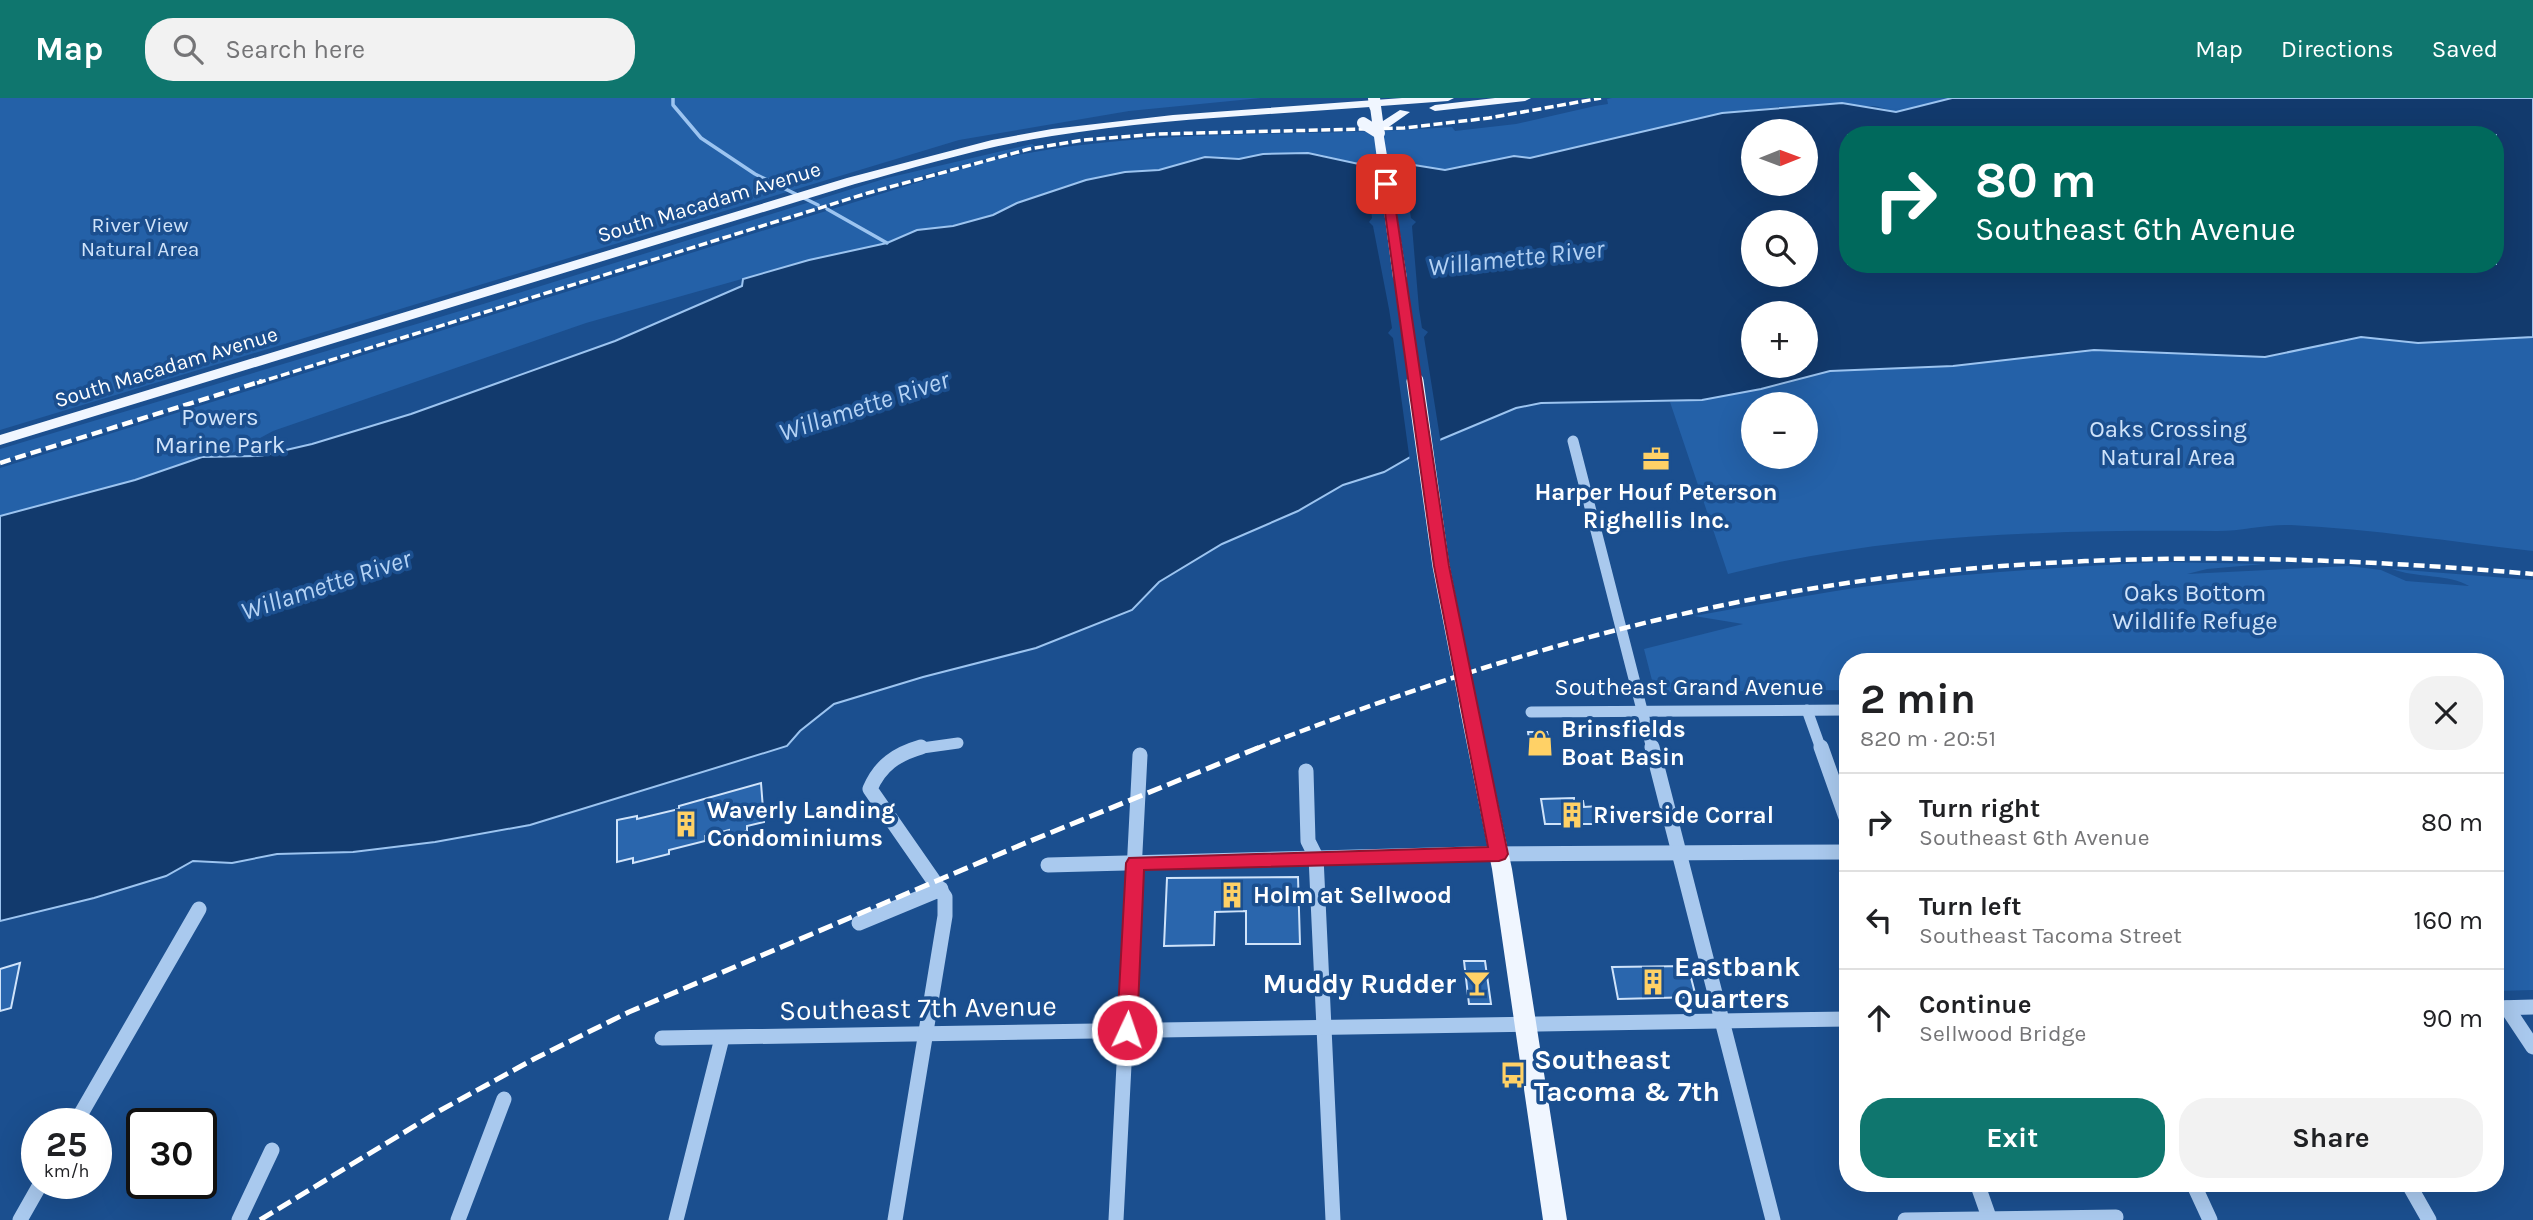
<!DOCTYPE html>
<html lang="en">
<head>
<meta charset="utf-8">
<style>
  :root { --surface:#fff; --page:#f2f2f2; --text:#202124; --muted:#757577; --line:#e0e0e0; --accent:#0f766e }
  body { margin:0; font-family:Karla,sans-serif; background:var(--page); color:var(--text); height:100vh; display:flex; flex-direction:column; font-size:26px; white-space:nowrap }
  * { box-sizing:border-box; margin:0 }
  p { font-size:23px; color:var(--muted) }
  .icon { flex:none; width:38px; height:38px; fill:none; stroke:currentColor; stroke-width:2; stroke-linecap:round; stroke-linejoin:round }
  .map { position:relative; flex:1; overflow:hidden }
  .drawer { position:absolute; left:1839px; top:555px; width:665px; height:539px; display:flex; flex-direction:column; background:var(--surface); border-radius:28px; box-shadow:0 7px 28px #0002 }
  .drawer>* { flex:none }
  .guide { position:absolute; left:1839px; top:28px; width:665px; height:147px; border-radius:28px; box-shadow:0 7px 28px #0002; background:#00695c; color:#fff; overflow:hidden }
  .needle { width:46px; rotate:89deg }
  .fabs { position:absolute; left:1741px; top:21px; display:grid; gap:14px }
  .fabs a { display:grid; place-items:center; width:77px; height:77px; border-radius:50%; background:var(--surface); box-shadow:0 7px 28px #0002; font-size:35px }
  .speed { position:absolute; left:21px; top:1010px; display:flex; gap:14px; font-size:35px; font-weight:700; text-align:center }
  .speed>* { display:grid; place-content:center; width:91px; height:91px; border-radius:50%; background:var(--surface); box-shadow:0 7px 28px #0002; line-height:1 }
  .speed small { font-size:18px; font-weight:400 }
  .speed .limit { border:4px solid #111; border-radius:10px; background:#fff; color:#111 }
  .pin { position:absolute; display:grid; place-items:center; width:60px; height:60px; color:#fff; margin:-30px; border-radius:14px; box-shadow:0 4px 10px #0006 }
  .me { position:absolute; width:77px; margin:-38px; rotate:3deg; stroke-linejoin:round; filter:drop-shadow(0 0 5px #0008) }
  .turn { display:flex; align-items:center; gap:24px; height:147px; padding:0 21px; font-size:32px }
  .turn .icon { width:91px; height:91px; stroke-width:2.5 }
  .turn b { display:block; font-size:49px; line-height:60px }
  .round { display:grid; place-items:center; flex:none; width:74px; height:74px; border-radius:28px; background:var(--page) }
  .head { display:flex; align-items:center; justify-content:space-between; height:119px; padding:0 21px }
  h1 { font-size:42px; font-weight:700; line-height:52px }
  .primary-button { display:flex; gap:14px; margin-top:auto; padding:14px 21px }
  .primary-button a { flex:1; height:80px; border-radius:28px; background:var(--accent); color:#fff; font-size:28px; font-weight:700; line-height:80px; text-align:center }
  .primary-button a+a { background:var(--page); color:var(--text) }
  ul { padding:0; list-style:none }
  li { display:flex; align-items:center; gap:21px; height:98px; padding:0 21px; border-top:2px solid var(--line) }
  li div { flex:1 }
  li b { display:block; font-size:26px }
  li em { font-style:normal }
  header { display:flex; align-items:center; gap:42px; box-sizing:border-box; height:98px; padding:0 35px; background:var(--accent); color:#fff }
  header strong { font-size:33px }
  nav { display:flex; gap:38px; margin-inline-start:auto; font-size:24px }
  .search { width:490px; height:63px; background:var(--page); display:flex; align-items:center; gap:18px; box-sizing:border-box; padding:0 24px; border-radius:28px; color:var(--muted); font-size:26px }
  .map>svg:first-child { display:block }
  .green { fill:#2461a8; fill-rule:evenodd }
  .water { fill:#123a6d; stroke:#9cc4f0; stroke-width:2; fill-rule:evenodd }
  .pier { fill:#1b4f8f }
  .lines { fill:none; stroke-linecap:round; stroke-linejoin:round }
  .stream { stroke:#9cc4f0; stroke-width:3.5 }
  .building { fill:#2a66ad; stroke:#cfe3fa; stroke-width:2 }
  .minor-far1 { stroke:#a9c9ee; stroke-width:11 }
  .minor { stroke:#a9c9ee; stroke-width:15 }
  .major { fill:#f0f6ff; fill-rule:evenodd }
  .rail-far2 { stroke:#fff; stroke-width:3.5; stroke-dasharray:9 3.5; stroke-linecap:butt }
  .rail-far1 { stroke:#fff; stroke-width:4.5; stroke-dasharray:11 5; stroke-linecap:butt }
  .rail { stroke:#fff; stroke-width:5; stroke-dasharray:15 6; stroke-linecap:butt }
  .major-bridge-far1 { stroke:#f0f6ff; stroke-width:12 }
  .major-bridge { stroke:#f0f6ff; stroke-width:17 }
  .route { fill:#e11d48; stroke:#92132f; stroke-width:2 }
  .labels { text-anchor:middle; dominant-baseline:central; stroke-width:7; stroke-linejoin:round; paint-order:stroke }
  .far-street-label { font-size:21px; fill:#fff; stroke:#1b4f8f }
  .far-park-label { font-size:21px; fill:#cfe3fa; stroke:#1b4f8f }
  .park-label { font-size:24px; fill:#cfe3fa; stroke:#1b4f8f }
  .poi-label { font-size:24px; font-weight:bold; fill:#fff; stroke:#1b4f8f; text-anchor:start }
  .street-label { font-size:24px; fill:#fff; stroke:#1b4f8f }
  .water-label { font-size:26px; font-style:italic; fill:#b5d3f5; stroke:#1b4f8f }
  .near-poi-label { font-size:28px; font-weight:bold; fill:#fff; stroke:#1b4f8f; text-anchor:start }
  .near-street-label { font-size:28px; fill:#fff; stroke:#1b4f8f }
</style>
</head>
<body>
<header>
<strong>Map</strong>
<div class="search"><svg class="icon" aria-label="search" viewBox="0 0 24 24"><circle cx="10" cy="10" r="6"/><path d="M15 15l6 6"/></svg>Search here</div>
<nav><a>Map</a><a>Directions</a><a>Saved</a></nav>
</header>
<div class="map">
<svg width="2533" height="1122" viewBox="0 0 2533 1122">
  <rect width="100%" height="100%" fill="#1b4f8f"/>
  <g class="green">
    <path d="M 0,0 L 1261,0 L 1129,13 L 959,42 L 0,332 Z"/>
    <path d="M 1612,0 L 1952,0 L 1896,14 L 1875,8 L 1787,8 L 1722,15 L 1530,60 L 1514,59 L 1445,72 L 1414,67 L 1368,68 L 1318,56 L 1296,55 L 1239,61 L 1205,59 L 1159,72 L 1100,78 L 1062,89 L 993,117 L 953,128 L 917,132 L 887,145 L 809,162 L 586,225 L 273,333 L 227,358 L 202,359 L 135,382 L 0,418 L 0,370 L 977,66 C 1133,27 1293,41 1452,29 L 1455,33 L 1516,26 L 1595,8 L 1608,6 L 1607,1 Z"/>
    <path d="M 1032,46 L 1035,48 L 928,76 L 0,364 L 0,351 L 480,207 L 887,80 Z"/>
    <path d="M 2361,239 L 2418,245 L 2533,239 L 2533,453 C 2453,444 2372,431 2291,427 C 2266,426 2242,433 2217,433 C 2054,432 1887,435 1728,476 L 1670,304 L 1731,297 L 1830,273 L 1921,270 L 2094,252 L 2265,259 ZM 1754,306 L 1806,306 L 1806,359 L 1754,359 Z"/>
    <path d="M 2162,464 L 2264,466 L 2207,471 L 2187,476 L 2349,468 L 2381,472 L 2406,483 L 2469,488 C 2450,476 2416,480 2392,471 L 2533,482 L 2533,892 L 2496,893 L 2496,564 L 1848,564 L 1848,592 L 1655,594 L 1644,551 L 1743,526 L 1694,518 C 1757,507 1821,494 1884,486 C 1977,474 2069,469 2162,464 Z"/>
  </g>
  <path class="water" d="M 1952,0 L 2533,0 L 2533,239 L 2418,245 L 2361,239 L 2265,259 L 2094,252 L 1953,268 L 1830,273 L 1761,291 L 1702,302 L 1541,305 L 1516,310 L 1442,341 L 1384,374 L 1343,387 L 1298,413 L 1222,446 L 1159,484 L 1132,512 L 1036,550 L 923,579 L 834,606 L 800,633 L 787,648 L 530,727 L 435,744 L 353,754 L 277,756 L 232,765 L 193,763 L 166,778 L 94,800 L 0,823 L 0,418 L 135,382 L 202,359 L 260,358 L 312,346 L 411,316 L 615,243 L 742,188 L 743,181 L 809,162 L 887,145 L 917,132 L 953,128 L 993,117 L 1017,105 L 1086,82 L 1125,74 L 1159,72 L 1205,59 L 1239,61 L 1263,56 L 1308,55 L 1368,68 L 1414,67 L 1445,72 L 1514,58 L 1530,60 L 1722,15 L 1842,5 L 1896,14 ZM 1754,33 L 1806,33 L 1806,86 L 1754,86 ZM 1848,37 L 2496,37 L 2496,166 L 1848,166 ZM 1754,124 L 1806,124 L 1806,177 L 1754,177 ZM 1754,215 L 1806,215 L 1806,268 L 1754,268 Z"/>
  <path class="pier" d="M 1365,64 L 1402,64 L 1411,120 L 1416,124 L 1412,128 L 1419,211 L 1422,230 L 1428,234 L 1424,239 L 1441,346 L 1410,364 L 1393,240 L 1388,235 L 1392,230 L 1389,211 L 1373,128 L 1369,124 L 1372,120 Z"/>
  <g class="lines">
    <g class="stream">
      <path d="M 673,0 L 673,7 L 701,40 L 755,76 L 818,107"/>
      <path d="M 827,111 L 887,145"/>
    </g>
  </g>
  <g class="building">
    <path d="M 1528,634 L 1547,634 L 1552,656 L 1531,656 Z"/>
    <path d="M 761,685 L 764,724 L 747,728 L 747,733 L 729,738 L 729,732 L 705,738 L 705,743 L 669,752 L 669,756 L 633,765 L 633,760 L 617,764 L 617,722 L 637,718 L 637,721 L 679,711 L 679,708 Z"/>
    <path d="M 1574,700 L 1574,703 L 1583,703 L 1584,709 L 1599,708 L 1603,726 L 1545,726 L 1541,701 Z"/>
    <path d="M 1298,779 L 1300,846 L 1246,846 L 1246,813 L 1215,814 L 1214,847 L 1164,848 L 1167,780 Z"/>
    <path d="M 1464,863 L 1485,863 L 1491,906 L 1469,906 Z"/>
    <path d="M 20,865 L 11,910 L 0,913 L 0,871 Z"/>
    <path d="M 1688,868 L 1696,899 L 1618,901 L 1612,869 Z"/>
  </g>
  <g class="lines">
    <g class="minor-far1">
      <path d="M 1573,343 L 1652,651"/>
      <path d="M 1807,612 L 1821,651"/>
      <path d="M 1531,614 L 1848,612"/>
      <path d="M 915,651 L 958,645"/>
    </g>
    <g class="minor">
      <path d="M 1652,649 L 1773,1122"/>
      <path d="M 1821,649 L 1848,725"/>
      <path d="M 1306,673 L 1308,743 L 1316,759 L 1333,1122"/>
      <path d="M 1048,767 L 1472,756 L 1848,754"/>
      <path d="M 859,825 L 941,791"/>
      <path d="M 2496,910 L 2533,909"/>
      <path d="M 2507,910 L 2533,949"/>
      <path d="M 662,940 L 1848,921"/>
      <path d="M 75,1026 L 199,811"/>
      <path d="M 1977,1085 L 1990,1122"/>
      <path d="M 2193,1085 L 2210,1122"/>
      <path d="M 2408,1085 L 2429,1122"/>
      <path d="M 20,1122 L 41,1085"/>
      <path d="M 239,1122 L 272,1052"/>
      <path d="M 458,1122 L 504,1001"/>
      <path d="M 676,1122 L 722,940"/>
      <path d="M 895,1122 L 945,818 L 945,799 L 870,691 C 880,667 897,656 921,649"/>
      <path d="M 1116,1122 L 1140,657"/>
      <path d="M 1905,1122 L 2116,1119"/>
    </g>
    <g class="major">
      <path d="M 1402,0 L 1454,0 L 1448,3 L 1381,8 L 1383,23 L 1400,12 L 1410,14 L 1383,33 L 1407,180 L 1400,184 L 1393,180 L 1370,9 C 1264,17 1157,21 1052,38 C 985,48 920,68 855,86 L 0,347 L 0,337 L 847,80 L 992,42 L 1052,31 L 1173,17 Z"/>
      <path d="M 1495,0 L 1531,0 L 1525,3 L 1435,13 L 1429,10 L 1435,7 Z"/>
      <path d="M 1468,600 L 1474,602 L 1477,607 L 1512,771 L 1567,1122 L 1543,1122 L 1492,771 L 1459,607 L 1462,602 Z"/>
    </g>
    <path class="rail-far2" d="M 257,285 L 868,95 L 1029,51 L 1084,42 L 1157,36 L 1404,30 L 1489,20 L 1601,0"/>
    <g class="rail-far1">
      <path d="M 0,365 L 262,283"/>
      <path d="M 1255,651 C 1446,576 1644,515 1847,485 C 2075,452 2304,456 2533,476"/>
    </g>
    <path class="rail" d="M 260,1122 L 441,1012 L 534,961 L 629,914 L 1023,746 L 1260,649"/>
    <g class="major-bridge-far1">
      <path d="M 1374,0 L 1375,8"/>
      <path d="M 1363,25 L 1379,35"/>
      <path d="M 1400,180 L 1415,285"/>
    </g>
    <path class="major-bridge" d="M 1415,283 L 1441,468 L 1468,607"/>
  </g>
  <path class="route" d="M 1386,82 L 1392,86 L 1449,468 L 1508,756 L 1505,761 L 1499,763 L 1144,772 L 1137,932 L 1134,938 L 1127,941 L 1120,938 L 1117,932 L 1126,765 L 1129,760 L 1488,749 L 1434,468 L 1381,86 Z"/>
  <defs>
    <g id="office-bare" transform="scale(2.1)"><path d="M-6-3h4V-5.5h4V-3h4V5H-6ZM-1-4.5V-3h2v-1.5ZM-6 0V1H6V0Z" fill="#ffd166" stroke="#1b4f8f" stroke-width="2.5" paint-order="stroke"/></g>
    <g id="shop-bare" transform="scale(2.1)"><path d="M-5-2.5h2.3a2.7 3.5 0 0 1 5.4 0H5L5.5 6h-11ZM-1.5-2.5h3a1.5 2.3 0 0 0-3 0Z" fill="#ffd166" stroke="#1b4f8f" stroke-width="2.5" paint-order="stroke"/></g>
    <g id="building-bare" transform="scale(2.1)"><path d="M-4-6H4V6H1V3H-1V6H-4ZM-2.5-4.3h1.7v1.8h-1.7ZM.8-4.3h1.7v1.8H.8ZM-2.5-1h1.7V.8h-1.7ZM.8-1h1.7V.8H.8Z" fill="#ffd166" stroke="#1b4f8f" stroke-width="2.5" paint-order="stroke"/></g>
    <g id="bar-bare" transform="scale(2.1)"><path d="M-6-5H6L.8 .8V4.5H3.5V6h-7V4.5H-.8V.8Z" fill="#ffd166" stroke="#1b4f8f" stroke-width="2.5" paint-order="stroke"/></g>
    <g id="bus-bare" transform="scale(2.1)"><path d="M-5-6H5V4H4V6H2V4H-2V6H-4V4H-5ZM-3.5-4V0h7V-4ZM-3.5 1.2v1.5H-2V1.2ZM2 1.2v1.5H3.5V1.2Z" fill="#ffd166" stroke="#1b4f8f" stroke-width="2.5" paint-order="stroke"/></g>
  </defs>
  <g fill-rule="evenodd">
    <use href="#office-bare" x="1656" y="361"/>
    <use href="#shop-bare" x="1540" y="645"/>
    <use href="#building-bare" x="1572" y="717"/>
    <use href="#building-bare" x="686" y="726"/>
    <use href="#building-bare" x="1232" y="797"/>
    <use href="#building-bare" x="1653" y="884"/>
    <use href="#bar-bare" x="1477" y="885"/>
    <use href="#bus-bare" x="1513" y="977"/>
  </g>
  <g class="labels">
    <g class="far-street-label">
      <text transform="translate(709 104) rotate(-17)">South Macadam Avenue</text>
      <text transform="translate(166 269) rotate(-17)">South Macadam Avenue</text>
    </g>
    <g class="far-park-label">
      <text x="140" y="127">River View<tspan x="140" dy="24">Natural Area</tspan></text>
    </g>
    <g class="park-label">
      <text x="220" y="319">Powers<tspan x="220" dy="28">Marine Park</tspan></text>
      <text x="2168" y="331">Oaks Crossing<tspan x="2168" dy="28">Natural Area</tspan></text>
      <text x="2195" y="495">Oaks Bottom<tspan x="2195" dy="28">Wildlife Refuge</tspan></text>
    </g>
    <g class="poi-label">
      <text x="1656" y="394" text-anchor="middle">Harper Houf Peterson<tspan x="1656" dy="28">Righellis Inc.</tspan></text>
      <text x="1561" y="631">Brinsfields<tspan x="1561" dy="28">Boat Basin</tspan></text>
      <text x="707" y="712">Waverly Landing<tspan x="707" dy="28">Condominiums</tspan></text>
      <text x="1593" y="717">Riverside Corral</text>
      <text x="1253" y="797">Holm at Sellwood</text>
    </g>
    <g class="street-label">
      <text x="1689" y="589">Southeast Grand Avenue</text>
    </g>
    <g class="water-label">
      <text transform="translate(1516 160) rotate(-6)">Willamette River</text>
      <text transform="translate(864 308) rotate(-18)">Willamette River</text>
      <text transform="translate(326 487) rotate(-18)">Willamette River</text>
    </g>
    <g class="near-poi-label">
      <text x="1674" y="868">Eastbank<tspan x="1674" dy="32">Quarters</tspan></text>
      <text x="1456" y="885" text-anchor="end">Muddy Rudder</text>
      <text x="1534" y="961">Southeast<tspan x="1534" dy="32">Tacoma &amp; 7th</tspan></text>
    </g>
    <g class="near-street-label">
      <text transform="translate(918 910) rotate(-1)">Southeast 7th Avenue</text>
    </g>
  </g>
</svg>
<div class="fabs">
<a><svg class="needle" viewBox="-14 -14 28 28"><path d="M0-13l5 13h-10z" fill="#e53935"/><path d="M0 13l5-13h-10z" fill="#757577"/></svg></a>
<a><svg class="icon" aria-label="search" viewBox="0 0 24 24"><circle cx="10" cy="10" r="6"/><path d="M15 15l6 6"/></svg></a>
<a>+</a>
<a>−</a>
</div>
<div class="speed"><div>25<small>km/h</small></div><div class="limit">30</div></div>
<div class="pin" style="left:1386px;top:86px;background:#d93025"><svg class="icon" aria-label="arrive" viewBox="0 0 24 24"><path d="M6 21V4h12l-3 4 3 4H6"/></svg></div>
<svg class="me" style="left:1127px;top:932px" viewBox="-20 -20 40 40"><circle r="17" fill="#e11d48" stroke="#fff" stroke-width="3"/><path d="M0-11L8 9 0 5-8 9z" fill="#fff"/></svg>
<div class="guide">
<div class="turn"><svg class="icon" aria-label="right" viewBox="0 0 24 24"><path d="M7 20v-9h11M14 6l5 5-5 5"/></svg><div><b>80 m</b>Southeast 6th Avenue</div></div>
</div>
<section class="drawer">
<div class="head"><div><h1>2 min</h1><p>820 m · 20:51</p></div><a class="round"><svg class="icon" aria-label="close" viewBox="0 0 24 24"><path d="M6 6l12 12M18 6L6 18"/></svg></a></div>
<ul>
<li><svg class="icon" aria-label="right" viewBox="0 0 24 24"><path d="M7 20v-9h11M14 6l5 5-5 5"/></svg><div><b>Turn right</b><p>Southeast 6th Avenue</p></div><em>80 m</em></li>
<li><svg class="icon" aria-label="left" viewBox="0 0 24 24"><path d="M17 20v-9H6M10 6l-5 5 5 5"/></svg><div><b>Turn left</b><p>Southeast Tacoma Street</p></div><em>160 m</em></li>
<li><svg class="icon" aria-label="ahead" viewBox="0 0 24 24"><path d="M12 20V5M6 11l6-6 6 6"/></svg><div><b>Continue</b><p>Sellwood Bridge</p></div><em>90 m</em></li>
</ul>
<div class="primary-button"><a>Exit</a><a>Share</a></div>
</section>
</div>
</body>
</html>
